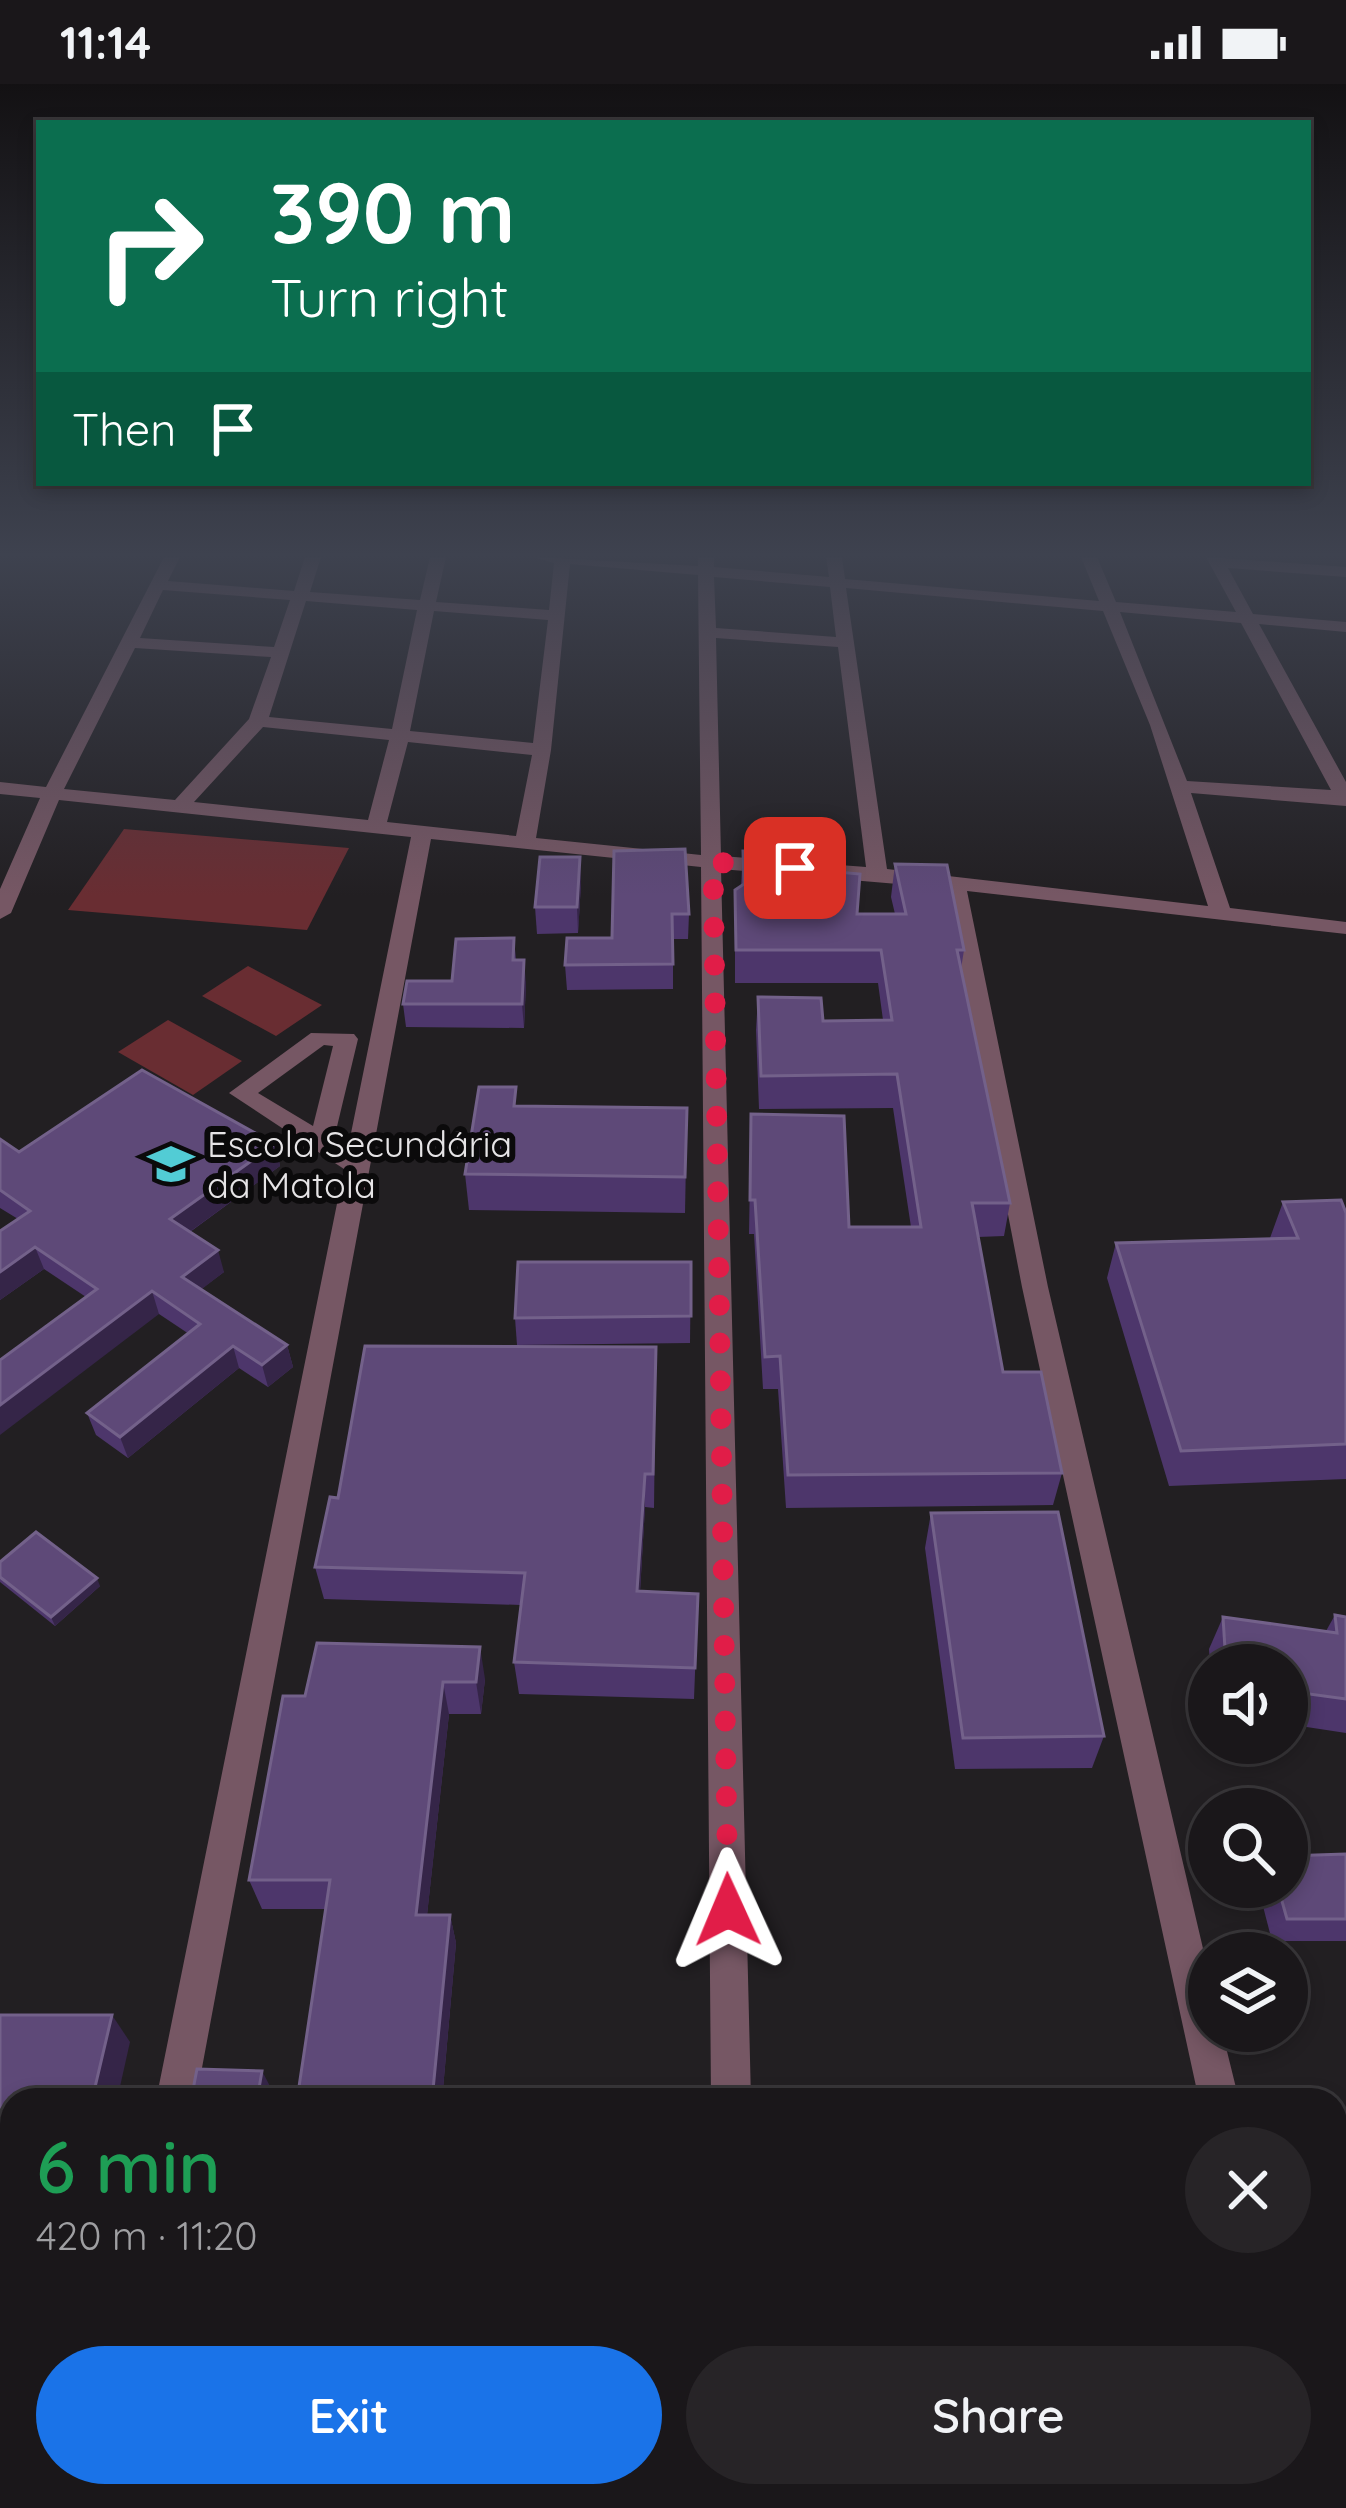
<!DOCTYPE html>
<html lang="en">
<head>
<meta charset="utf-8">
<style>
  :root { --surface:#1a171a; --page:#272427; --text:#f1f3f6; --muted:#9f9fa2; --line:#383639; --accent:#1a73e8 }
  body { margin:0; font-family:Quicksand,sans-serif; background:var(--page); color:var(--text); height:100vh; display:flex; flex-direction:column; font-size:45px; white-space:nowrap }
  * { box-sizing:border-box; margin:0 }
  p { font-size:39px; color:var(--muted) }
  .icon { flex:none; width:66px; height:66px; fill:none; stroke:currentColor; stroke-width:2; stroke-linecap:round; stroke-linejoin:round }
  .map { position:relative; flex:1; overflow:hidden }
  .panel { position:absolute; left:0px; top:2004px; width:1347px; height:420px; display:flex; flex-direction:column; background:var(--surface); border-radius:36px 36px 0 0; box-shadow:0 6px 18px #0003,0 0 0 3px var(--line) }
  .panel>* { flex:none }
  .banner { position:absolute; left:36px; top:36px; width:1275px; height:366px; border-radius:0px; box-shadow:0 6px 18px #0003,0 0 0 3px var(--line); background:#0b6e4f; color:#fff; overflow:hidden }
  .tools { position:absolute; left:1188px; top:1560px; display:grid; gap:24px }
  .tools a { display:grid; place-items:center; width:120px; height:120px; border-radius:50%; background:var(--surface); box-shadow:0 6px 18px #0003,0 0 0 3px var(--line); font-size:60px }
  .pin { position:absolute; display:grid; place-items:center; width:102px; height:102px; color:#fff; margin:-51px; border-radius:24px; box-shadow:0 6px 18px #0006 }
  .me { position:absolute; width:132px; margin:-66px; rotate:359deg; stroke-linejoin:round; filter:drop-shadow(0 0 9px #0008) }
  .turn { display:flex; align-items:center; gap:42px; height:252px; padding:0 36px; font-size:54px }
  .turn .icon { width:156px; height:156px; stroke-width:2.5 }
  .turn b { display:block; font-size:84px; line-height:102px }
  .then { display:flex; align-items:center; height:114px; padding:0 36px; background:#0003; gap:24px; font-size:45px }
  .round { display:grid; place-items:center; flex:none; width:126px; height:126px; border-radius:63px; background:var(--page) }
  .headline { display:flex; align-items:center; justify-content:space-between; height:204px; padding:0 36px }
  h1 { font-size:72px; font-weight:600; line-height:90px; color:#1e9e55 }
  .primary-button { display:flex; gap:24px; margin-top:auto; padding:24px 36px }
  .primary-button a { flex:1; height:138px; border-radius:72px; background:var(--accent); color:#fff; font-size:48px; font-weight:600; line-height:138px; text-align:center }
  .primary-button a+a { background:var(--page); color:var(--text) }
  .status { display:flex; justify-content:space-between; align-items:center; height:84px; padding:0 60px; background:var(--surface); direction:ltr }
  .status svg { height:33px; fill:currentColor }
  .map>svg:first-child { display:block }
  .green { fill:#692d32 }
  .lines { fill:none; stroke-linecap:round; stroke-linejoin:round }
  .minor { fill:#765764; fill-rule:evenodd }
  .wall { fill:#4d366b }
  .shaded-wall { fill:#352548 }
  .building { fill:#5e4978; stroke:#73618a; stroke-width:3 }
  .route { stroke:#e11d48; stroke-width:21; stroke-dasharray:0 37.8 }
  .labels { text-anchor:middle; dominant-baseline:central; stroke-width:12; stroke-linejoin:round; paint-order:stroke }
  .poi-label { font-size:36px; fill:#e6e4e6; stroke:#0b0a0b; text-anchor:start }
</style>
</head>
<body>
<div class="status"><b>11:14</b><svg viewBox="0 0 49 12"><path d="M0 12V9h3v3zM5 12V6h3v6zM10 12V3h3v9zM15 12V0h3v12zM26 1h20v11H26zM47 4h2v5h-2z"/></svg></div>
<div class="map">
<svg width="1346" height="2424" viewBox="0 0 1346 2424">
  <rect width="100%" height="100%" fill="#221f22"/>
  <g class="green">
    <path d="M 124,745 L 349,764 L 307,846 L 68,826 Z"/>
    <path d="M 248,882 L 322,921 L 276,952 L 202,912 Z"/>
    <path d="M 168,936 L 242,977 L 193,1011 L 118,968 Z"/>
  </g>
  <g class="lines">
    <g class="minor">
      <path d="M 164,473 L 180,473 L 168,497 L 294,507 L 305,473 L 321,473 L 310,508 L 420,516 L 430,473 L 446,473 L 436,518 L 549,526 L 554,479 L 533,473 L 698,482 L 698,473 L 714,473 L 714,483 L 829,493 L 826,473 L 842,473 L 845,495 L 1099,517 L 1081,473 L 1097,473 L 1116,518 L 1236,528 L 1206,473 L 1346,483 L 1346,493 L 1228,484 L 1253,530 L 1346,538 L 1346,548 L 1259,540 L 1346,698 L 1346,722 L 1191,709 L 1230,824 L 1346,838 L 1346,850 L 967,807 L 1048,1203 L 1209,1890 L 1209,1947 L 1222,1947 L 1239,2016 L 1199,2016 L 1022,1203 L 945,804 L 721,785 L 751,2016 L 711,2016 L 701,783 L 431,755 L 196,2016 L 156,2016 L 344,1085 L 229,1009 L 311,949 L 354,950 L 358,955 L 334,1055 L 348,1064 L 411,753 L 59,716 L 11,829 L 0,835 L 0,805 L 40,714 L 0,710 L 0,698 L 46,703 ZM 570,480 L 698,491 L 701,771 L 536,754 L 551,666 ZM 714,493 L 830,503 L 836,553 L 716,544 ZM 846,504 L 1103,527 L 1150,641 L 1208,822 L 887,785 ZM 163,506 L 290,516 L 274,563 L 140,554 ZM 306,517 L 417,526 L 392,645 L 269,633 ZM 434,527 L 548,536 L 533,659 L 410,647 ZM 1120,528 L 1241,539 L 1331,706 L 1187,697 ZM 716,554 L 838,563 L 866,783 L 721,772 ZM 135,564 L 271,573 L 249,635 L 175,716 L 64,705 ZM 263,643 L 389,656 L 368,736 L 194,718 ZM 408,658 L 532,671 L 516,752 L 387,738 ZM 324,961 L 333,962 L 313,1042 L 258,1009 Z"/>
      <path d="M 77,2412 L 123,2412 L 120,2424 L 74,2424 Z"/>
      <rect x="714" y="2412" width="46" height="12"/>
      <path d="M 1288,2412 L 1334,2412 L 1336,2424 L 1290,2424 Z"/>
    </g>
  </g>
  <g class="wall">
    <path d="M 614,767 L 689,830 L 688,855 L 673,855 L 673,905 L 567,906 L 565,881 L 612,854 Z"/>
    <path d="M 743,767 L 827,787 L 857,830 L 895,830 L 891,813 L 895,780 L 964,866 L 961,885 L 1010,1119 L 1004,1152 L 978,1153 L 1003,1288 L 1062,1389 L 1053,1421 L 786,1424 L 778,1305 L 763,1305 L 754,1150 L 749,1150 L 751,1030 L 849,1143 L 911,1143 L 893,1024 L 759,1025 L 756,946 L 758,913 L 823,937 L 883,936 L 878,899 L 735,899 L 735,806 L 741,801 Z"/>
    <path d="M 581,800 L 578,849 L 537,850 L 535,823 Z"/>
    <path d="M 514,854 L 516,876 L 526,899 L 524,944 L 406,943 L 403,920 L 452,897 Z"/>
    <path d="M 687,1024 L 685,1129 L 469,1126 L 465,1090 Z"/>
    <path d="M 0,1055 L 19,1068 L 275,1060 L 280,1082 L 190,1148 L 224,1188 L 201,1205 L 287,1261 L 293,1283 L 268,1303 L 239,1284 L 128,1374 L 96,1351 L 87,1329 L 189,1250 L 159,1230 L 86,1213 L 44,1185 L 0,1216 L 0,1147 L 18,1135 L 0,1124 Z"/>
    <path d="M 1283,1118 L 1346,1129 L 1346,1395 L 1169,1402 L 1107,1194 L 1116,1159 L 1270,1154 Z"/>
    <path d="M 691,1178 L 690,1259 L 517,1261 L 515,1234 Z"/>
    <path d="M 656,1263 L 654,1424 L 645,1423 L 640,1508 L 698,1510 L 694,1615 L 519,1610 L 514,1578 L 521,1521 L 324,1515 L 315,1483 L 338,1414 Z"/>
    <path d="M 931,1429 L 1104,1652 L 1092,1684 L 955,1685 L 925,1464 Z"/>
    <path d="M 0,1478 L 100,1502 L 55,1542 L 0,1498 Z"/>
    <path d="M 1335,1531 L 1346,1533 L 1346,1649 L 1287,1640 L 1287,1581 L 1210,1581 L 1209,1565 L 1223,1533 L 1326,1547 Z"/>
    <path d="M 317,1559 L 485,1595 L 481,1630 L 449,1630 L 427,1831 L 450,1831 L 456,1859 L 442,2016 L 297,2016 L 326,1825 L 262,1825 L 249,1796 L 305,1612 Z"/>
    <path d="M 1346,1770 L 1346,1857 L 1272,1857 L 1258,1803 L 1287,1803 Z"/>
    <path d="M 0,1931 L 130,1958 L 12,2016 L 12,2257 L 0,2257 Z"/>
    <path d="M 1346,2145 L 1346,2424 L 1340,2424 L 1335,2402 L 1335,2146 Z"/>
  </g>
  <g class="shaded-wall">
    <path d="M 580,773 L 581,800 L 578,849 L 577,823 Z"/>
    <path d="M 524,876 L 526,899 L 524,944 L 522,920 Z"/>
    <path d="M 275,1060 L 280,1082 L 177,1157 L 170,1135 Z"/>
    <path d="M 35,1163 L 44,1185 L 0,1216 L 0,1188 Z"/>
    <path d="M 218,1166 L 224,1188 L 189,1215 L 182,1193 Z"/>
    <path d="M 152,1207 L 159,1230 L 0,1351 L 0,1321 Z"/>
    <path d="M 287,1261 L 293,1283 L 268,1303 L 262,1281 Z"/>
    <path d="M 233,1262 L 239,1284 L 128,1374 L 120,1353 Z"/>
    <path d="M 645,1390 L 645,1423 L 638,1540 L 637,1507 Z"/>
    <path d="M 97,1494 L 100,1502 L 55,1542 L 51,1533 Z"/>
    <path d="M 480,1563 L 485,1595 L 481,1630 L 476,1598 Z"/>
    <path d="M 443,1598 L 449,1630 L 424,1859 L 416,1831 Z"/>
    <path d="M 450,1831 L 456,1859 L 442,2016 L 432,2016 Z"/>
    <path d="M 112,1931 L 130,1958 L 117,2016 L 92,2016 Z"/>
    <path d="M 262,1987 L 272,2006 L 270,2016 L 257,2016 Z"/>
  </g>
  <g class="building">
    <path d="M 685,765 L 689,830 L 672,830 L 673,880 L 565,881 L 567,854 L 612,854 L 614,767 Z"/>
    <path d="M 743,767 L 826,768 L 827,787 L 860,790 L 857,830 L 906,830 L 895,780 L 947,781 L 964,866 L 957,866 L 1010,1119 L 972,1119 L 1003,1288 L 1041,1288 L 1062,1389 L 788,1391 L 780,1272 L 765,1273 L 755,1116 L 750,1116 L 751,1030 L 844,1032 L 849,1143 L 921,1143 L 897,990 L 761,992 L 758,913 L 821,914 L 823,937 L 892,936 L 881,866 L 736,866 L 735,806 L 744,800 Z"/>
    <path d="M 540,773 L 580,773 L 577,823 L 535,823 Z"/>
    <path d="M 514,854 L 513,876 L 524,876 L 522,920 L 403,920 L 407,897 L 452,897 L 456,855 Z"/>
    <path d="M 142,986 L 275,1060 L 170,1135 L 218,1166 L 182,1193 L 287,1261 L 262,1281 L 233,1262 L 120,1353 L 87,1329 L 200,1240 L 152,1207 L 0,1321 L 0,1276 L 97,1205 L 35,1163 L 0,1188 L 0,1147 L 30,1127 L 0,1106 L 0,1055 L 19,1068 Z"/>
    <path d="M 479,1003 L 516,1003 L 514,1022 L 687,1024 L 685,1093 L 465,1090 Z"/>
    <path d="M 1341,1116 L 1346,1129 L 1346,1360 L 1181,1367 L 1116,1159 L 1298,1154 L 1283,1118 Z"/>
    <path d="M 518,1178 L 691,1178 L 691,1232 L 515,1234 Z"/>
    <path d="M 365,1262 L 656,1263 L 653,1390 L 645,1390 L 637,1507 L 698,1510 L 695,1584 L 514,1578 L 525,1489 L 315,1483 L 330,1413 L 338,1414 Z"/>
    <path d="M 1058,1428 L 1104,1652 L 963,1654 L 931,1429 Z"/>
    <path d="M 36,1448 L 97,1494 L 51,1533 L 0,1493 L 0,1478 Z"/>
    <path d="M 1335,1531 L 1346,1533 L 1346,1615 L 1287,1607 L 1287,1581 L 1226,1581 L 1223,1533 L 1337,1549 Z"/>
    <path d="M 317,1559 L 480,1563 L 476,1598 L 443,1598 L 416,1831 L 450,1831 L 432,2016 L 297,2016 L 330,1796 L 249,1796 L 283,1612 L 305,1612 Z"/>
    <path d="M 1346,1770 L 1346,1835 L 1287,1835 L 1278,1803 L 1287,1803 L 1287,1772 Z"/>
    <path d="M 0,1931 L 112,1931 L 92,2016 L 12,2016 L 12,2239 L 0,2238 Z"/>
    <path d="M 197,1985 L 262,1987 L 257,2016 L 191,2016 Z"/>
    <path d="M 1346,2145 L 1346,2331 L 1335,2288 L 1335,2146 Z"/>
  </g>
  <linearGradient id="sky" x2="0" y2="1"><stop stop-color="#131113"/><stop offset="0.58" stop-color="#3e424f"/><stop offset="1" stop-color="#3e424f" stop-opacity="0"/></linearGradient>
  <rect width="1346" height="812" fill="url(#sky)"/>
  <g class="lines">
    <path class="route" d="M 728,1826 L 713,778 L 795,784"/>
  </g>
  <defs>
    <g id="school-bare" transform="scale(3.6)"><path d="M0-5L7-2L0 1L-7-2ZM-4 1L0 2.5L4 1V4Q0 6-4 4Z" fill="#52ccd5" stroke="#0b0a0b" stroke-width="2.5" paint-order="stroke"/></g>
  </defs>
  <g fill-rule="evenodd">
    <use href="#school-bare" x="171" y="1080"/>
  </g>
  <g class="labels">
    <g class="poi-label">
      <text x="207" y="1059">Escola Secundária<tspan x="207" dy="41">da Matola</tspan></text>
    </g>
  </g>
</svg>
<div class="tools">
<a><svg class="icon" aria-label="sound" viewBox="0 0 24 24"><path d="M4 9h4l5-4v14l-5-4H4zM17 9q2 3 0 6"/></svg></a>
<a><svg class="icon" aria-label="search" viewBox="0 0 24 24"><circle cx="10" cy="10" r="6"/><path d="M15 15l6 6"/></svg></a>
<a><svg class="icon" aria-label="layers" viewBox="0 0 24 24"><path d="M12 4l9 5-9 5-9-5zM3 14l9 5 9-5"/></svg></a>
</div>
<div class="pin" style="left:795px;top:784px;background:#d93025"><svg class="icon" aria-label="arrive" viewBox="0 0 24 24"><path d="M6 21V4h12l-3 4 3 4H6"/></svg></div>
<svg class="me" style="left:728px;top:1826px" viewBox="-20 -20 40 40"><path d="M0-17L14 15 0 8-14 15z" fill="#e11d48" stroke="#fff" stroke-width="4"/></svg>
<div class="banner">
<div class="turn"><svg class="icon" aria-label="right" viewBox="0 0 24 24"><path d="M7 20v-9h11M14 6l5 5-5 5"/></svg><div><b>390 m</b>Turn right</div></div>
<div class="then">Then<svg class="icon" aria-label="arrive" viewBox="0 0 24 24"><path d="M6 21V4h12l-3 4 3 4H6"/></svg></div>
</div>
<section class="panel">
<div class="headline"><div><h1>6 min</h1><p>420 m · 11:20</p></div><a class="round"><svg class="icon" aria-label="close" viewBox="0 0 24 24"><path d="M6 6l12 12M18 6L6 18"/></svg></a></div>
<div class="primary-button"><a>Exit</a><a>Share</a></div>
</section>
</div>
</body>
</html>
